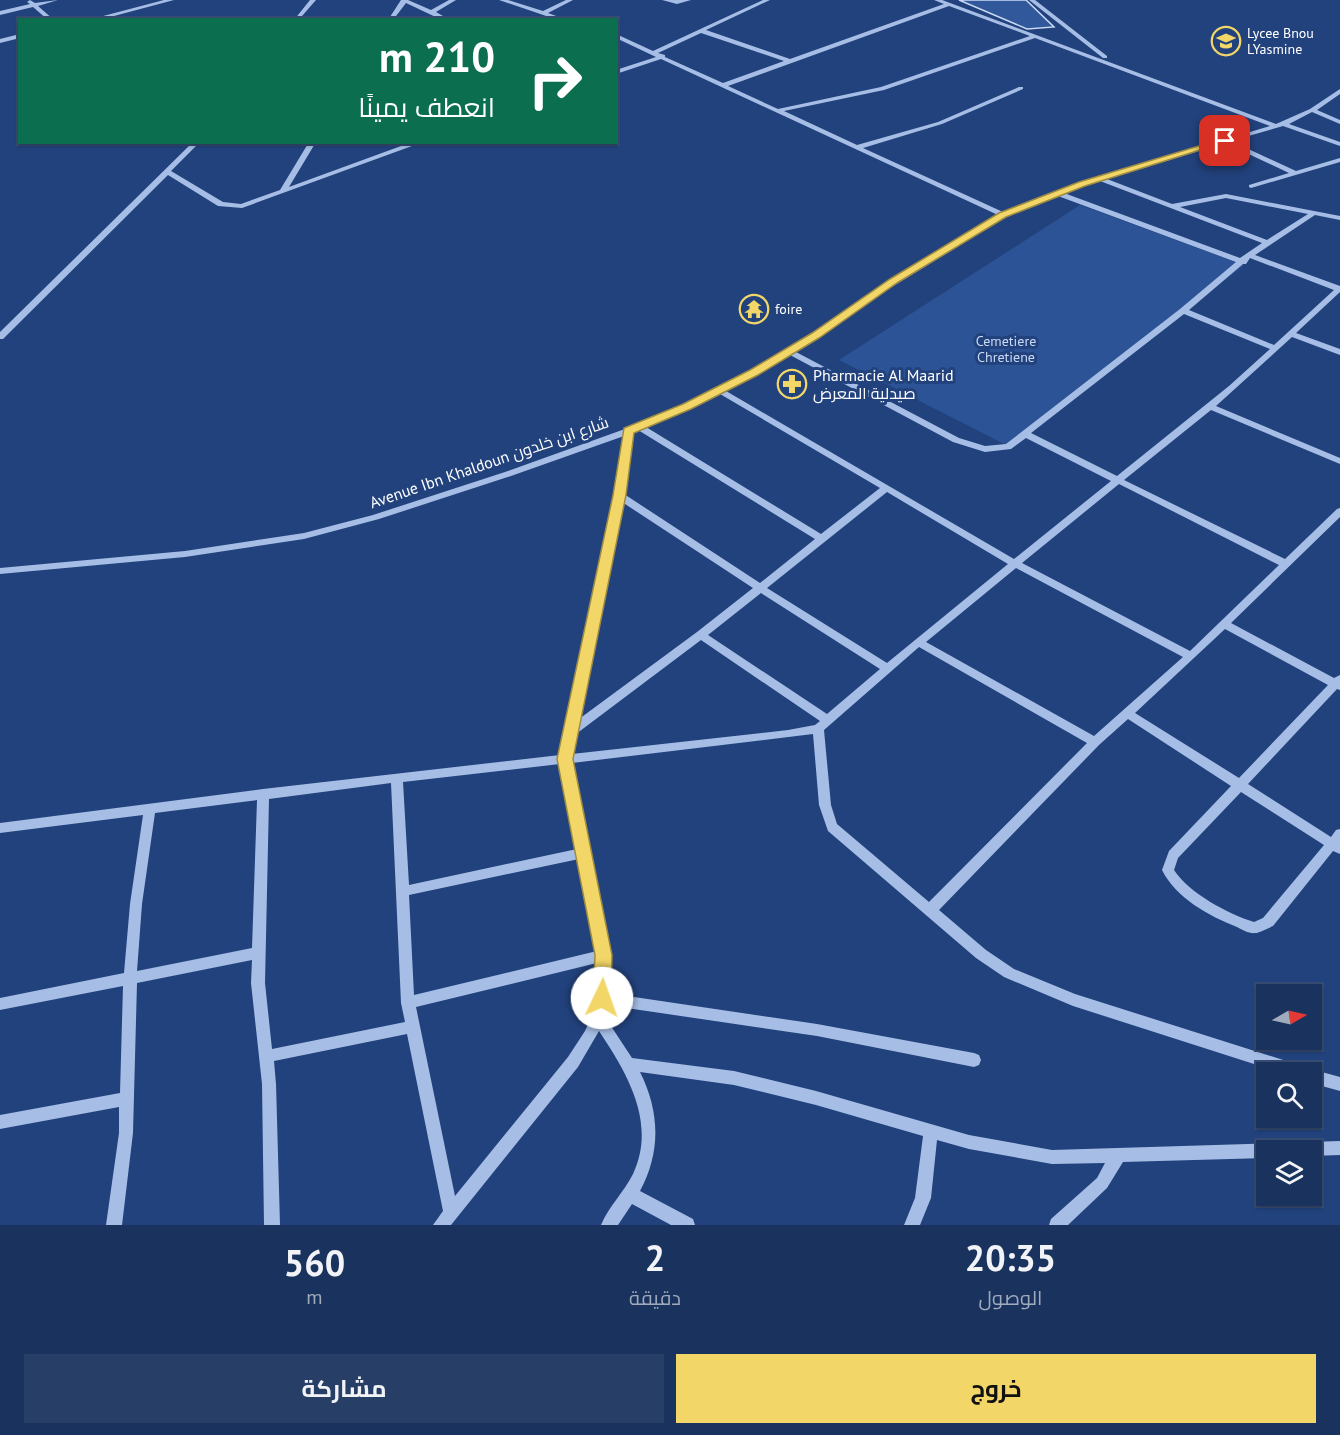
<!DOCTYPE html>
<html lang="ar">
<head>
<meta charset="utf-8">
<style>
  :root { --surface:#1a325e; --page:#273e67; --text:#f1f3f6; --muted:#9faabc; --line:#384d73; --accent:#f2d668 }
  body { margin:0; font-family:"PT Sans",Cairo,sans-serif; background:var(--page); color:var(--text); direction:rtl; height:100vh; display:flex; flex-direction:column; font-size:22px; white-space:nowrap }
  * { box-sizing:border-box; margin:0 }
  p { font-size:20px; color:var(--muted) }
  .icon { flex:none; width:33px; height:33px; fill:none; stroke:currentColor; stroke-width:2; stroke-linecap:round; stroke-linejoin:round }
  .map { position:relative; height:1225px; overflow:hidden; direction:ltr }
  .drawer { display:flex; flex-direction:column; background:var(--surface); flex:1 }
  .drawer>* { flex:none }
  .top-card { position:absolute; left:18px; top:18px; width:600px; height:126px; border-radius:0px; box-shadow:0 2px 4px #0004,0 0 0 2px var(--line); direction:rtl; background:#0b6e4f; color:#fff; overflow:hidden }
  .needle { width:39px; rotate:81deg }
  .tools { position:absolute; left:1256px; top:984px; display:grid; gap:12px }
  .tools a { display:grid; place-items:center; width:66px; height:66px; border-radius:0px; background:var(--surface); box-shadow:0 2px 4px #0004,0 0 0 2px var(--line); font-size:30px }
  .pin { position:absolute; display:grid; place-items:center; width:51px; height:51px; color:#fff; margin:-26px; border-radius:12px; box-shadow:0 3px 9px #0006 }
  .me { position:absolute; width:66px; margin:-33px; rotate:3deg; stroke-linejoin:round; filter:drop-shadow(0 0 4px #0008) }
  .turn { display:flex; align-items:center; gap:21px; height:126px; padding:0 24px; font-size:27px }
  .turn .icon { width:78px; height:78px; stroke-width:2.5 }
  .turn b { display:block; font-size:42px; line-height:51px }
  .eta { display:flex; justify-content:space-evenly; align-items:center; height:102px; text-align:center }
  .eta b { font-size:36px; font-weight:700; line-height:42px }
  .button { display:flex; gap:12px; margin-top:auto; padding:12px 24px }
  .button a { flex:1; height:69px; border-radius:0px; background:var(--accent); color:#111; font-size:24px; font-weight:700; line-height:69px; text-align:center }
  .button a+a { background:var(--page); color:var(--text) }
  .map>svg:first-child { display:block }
  .green { fill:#2c5395 }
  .building { fill:#31589b; stroke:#c9d9f5; stroke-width:1.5 }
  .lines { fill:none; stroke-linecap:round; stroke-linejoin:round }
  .minor { fill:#a6bee6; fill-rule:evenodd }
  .route { fill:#f2d668; stroke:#9d8b44; stroke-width:1.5 }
  .labels { text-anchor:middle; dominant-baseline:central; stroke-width:6; stroke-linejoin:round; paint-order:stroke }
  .far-poi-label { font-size:14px; fill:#fff; stroke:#22427d; text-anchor:start }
  .far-park-label { font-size:14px; fill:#c9d9f5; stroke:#22427d }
  .poi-label { font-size:16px; fill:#fff; stroke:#22427d; text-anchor:start }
  .street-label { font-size:16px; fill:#fff; stroke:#22427d }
</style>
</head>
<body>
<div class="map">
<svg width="1340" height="1225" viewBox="0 0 1340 1225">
  <rect width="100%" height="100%" fill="#22427d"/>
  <path class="green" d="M 1080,205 L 1244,265 L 1012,448 L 839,360 Z"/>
  <path class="building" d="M 959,0 L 1026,0 L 1054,27 L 1027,29 Z"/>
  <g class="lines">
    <g class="minor">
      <path d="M 30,0 L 35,3 L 58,0 L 38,6 L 54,20 L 48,20 L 33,7 L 0,15 L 0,11 L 30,4 L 27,2 Z"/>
      <path d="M 164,0 L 174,0 L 99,20 L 88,20 Z"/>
      <path d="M 310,0 L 316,0 L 302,16 L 365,20 L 294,20 Z"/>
      <path d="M 401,0 L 408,0 L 431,10 L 449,0 L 456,0 L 436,12 L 450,20 L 442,20 L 406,3 L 393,20 L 388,20 Z"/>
      <path d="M 499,0 L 508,0 L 543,11 L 566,0 L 573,0 L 548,13 L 567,20 L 558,20 Z"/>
      <path d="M 662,0 L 691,0 L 677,4 Z"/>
      <path d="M 763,0 L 770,0 L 706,30 L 790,59 L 944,4 L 934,0 L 942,0 L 1276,124 L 1310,109 L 1340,89 L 1340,94 L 1317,110 L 1340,120 L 1340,124 L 1312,112 L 1289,124 L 1340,142 L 1340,146 L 1283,126 L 1231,141 L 1296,171 L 1340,158 L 1340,162 L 1251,188 L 1249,187 L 1249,185 L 1289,173 L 1225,143 L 1107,179 L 1172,204 L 1226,194 L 1340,216 L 1340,220 L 1315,215 L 1255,255 L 1340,286 L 1340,292 L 1296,333 L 1340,349 L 1340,355 L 1292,337 L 1216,406 L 1340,458 L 1340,464 L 1211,410 L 1124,480 L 1285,559 L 1337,509 L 1340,508 L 1340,517 L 1231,623 L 1334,678 L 1340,675 L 1340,690 L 1337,689 L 1248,784 L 1331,837 L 1336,830 L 1340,829 L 1340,854 L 1333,851 L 1273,926 C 1268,928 1260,933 1255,933 C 1250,934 1242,930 1237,927 C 1209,916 1176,898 1162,870 L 1169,851 L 1231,786 L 1128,719 L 1099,745 L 939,910 L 986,950 L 1014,969 L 1075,994 L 1299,1065 L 1304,1067 L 1306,1071 L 1311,1069 L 1340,1077 L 1340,1091 L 1311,1083 L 1311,1072 L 1279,1072 L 1073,1006 L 1004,977 L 976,958 L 828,831 L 819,805 L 813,734 L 572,763 L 589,848 L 591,852 L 590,854 L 611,955 L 607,993 L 817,1024 L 974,1053 L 979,1055 L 981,1060 L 979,1065 L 974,1067 L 817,1036 L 606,1005 L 605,1017 L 632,1058 L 734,1071 L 816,1091 L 969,1135 L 1052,1150 L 1340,1141 L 1340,1155 L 1311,1156 L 1311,1150 L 1266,1150 L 1266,1158 L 1123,1162 L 1107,1188 L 1068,1225 L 1049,1225 L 1051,1219 L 1097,1178 L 1105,1163 L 1052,1164 L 969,1149 L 937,1140 L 931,1198 L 920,1225 L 904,1225 L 915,1198 L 923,1136 L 816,1105 L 734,1085 L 640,1072 C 660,1112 661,1152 640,1191 L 693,1219 L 695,1225 L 671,1225 L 632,1204 L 618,1225 L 601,1225 C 609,1206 624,1192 633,1174 C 657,1123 627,1073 599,1031 L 578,1067 L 451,1225 L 433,1225 L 443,1211 L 407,1034 L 274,1061 L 276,1084 L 280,1225 L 264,1225 L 262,1084 L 251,983 L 252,960 L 137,983 L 133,1133 L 122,1225 L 106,1225 L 119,1133 L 119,1107 L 0,1129 L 0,1115 L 120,1093 L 123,986 L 0,1010 L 0,998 L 124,973 L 130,904 L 143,815 L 0,833 L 0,823 L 263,789 L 560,755 L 614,495 L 624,436 L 511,476 L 379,519 L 304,539 L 185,557 L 0,574 L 0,568 L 185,551 L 304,533 L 373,515 L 505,472 L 636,425 L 717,389 L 787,350 L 871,292 L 998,215 L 661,59 L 616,74 L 616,70 L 656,57 L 616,38 L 616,34 L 653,51 ZM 949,6 L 1030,36 L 881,87 L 778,109 L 728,86 ZM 701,33 L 784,61 L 723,83 L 665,57 L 665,55 L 658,53 ZM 1035,38 L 1270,126 L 1080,183 L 1003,212 L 863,148 L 942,124 L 1023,89 L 1023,87 L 1019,87 L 938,122 L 857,145 L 784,111 L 884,90 ZM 1100,181 L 1262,243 L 1240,258 L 1064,193 ZM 1058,196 L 1236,262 L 1180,309 L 1006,444 L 985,446 L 959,438 L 796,352 L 877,296 L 1006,217 ZM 1226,198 L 1308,214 L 1267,240 L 1180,207 ZM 1250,258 L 1334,290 L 1274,345 L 1189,310 L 1243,264 L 1246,264 ZM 1184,314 L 1270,349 L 1229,386 L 1117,476 L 1031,433 ZM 790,355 L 953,442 L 985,452 L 1011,449 L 1026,438 L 1111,481 L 1014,559 L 726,391 ZM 720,394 L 880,488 L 821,534 L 646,427 ZM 638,430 L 815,539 L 760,583 L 624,494 L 633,432 ZM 1119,484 L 1279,565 L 1190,651 L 1022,563 ZM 887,492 L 1008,564 L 887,663 L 767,588 ZM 622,502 L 753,588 L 697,632 L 579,719 ZM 1016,568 L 1183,657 L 1094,736 L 926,642 ZM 761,593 L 880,669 L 827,714 L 708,635 ZM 1225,629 L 1328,685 L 1239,778 L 1135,713 ZM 701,640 L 820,721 L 815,725 L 788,730 L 572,754 L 576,734 ZM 919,647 L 1087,743 L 929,902 L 837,824 L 831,805 L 824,730 ZM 560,764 L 577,849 L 409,885 L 403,782 ZM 391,783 L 401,1003 L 405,1022 L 272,1049 L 265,983 L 269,799 ZM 1241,792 L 1324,845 L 1263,918 L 1254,922 C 1228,914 1189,893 1174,870 L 1178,858 ZM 257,800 L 252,948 L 137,971 L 142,904 L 155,813 ZM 579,859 L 597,951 L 414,995 L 409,895 ZM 597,963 L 591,1018 L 585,1031 L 568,1057 L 455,1196 L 416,1007 Z"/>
      <path d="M 1029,0 L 1035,0 L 1107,56 L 1107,58 L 1103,58 Z"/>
      <path d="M 20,34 L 20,38 L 0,43 L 0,39 Z"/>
      <path d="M 193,142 L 200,142 L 171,171 L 223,202 L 241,204 L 280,190 L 309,142 L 316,142 L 289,187 L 412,142 L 423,142 L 242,208 L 218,206 L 168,175 L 3,339 L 0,339 L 0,332 Z"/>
    </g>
  </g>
  <path class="route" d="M 1222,139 L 1229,141 L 1085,186 L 1006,217 L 897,283 L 819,338 L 758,375 L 691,409 L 634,433 L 626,495 L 573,759 L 612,955 L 611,998 L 608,1004 L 602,1006 L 595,1004 L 593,998 L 595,955 L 557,759 L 613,495 L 624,428 L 683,404 L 750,370 L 812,333 L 890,279 L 999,213 L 1079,182 Z"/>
  <defs>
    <g id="school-ring" transform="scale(1.5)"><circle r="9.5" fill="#22427d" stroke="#f2d668" stroke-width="1.5"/><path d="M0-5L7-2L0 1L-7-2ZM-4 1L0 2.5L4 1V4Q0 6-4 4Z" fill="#f2d668"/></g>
    <g id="temple-ring" transform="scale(1.5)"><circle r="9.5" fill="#22427d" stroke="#f2d668" stroke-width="1.5"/><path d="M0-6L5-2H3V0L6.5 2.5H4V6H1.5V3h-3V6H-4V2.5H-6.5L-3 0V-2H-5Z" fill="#f2d668"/></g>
    <g id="pharmacy-ring" transform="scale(1.5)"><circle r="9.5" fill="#22427d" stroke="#f2d668" stroke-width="1.5"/><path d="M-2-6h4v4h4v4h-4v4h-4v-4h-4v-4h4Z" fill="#f2d668"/></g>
  </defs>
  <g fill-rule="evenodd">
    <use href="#school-ring" x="1226" y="41"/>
    <use href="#temple-ring" x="754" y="309"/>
    <use href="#pharmacy-ring" x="792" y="384"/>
  </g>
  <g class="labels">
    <g class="far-poi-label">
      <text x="1247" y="33">Lycee Bnou<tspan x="1247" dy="16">LYasmine</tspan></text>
      <text x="775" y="309">foire</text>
    </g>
    <g class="far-park-label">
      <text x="1006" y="341">Cemetiere<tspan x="1006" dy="16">Chretiene</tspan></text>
    </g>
    <g class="poi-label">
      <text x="813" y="375">Pharmacie Al Maarid<tspan x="813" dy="18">صيدلية المعرض</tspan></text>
    </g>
    <g class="street-label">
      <text transform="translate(489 462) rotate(-19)">Avenue Ibn Khaldoun شارع ابن خلدون</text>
    </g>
  </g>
</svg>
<div class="tools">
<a><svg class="needle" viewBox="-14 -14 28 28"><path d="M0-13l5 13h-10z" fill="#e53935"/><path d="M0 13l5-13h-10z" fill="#9faabc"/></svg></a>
<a><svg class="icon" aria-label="search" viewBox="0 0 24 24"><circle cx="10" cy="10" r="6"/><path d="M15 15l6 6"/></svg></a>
<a><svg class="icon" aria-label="layers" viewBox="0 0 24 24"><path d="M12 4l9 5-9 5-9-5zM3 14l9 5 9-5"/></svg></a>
</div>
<div class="pin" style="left:1225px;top:141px;background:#d93025"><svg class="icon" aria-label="arrive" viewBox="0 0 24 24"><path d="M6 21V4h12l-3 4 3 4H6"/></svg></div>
<svg class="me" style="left:602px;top:998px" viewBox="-20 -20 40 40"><circle r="19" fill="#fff"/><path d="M0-13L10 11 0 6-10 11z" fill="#f2d668"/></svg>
<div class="top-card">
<div class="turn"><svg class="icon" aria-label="right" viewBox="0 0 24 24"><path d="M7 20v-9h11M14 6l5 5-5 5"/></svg><div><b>210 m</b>انعطف يمينًا</div></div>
</div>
</div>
<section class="drawer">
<div class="eta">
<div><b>20:35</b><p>الوصول</p></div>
<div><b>2</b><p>دقيقة</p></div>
<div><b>560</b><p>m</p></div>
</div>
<div class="button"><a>خروج</a><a>مشاركة</a></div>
</section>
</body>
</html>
